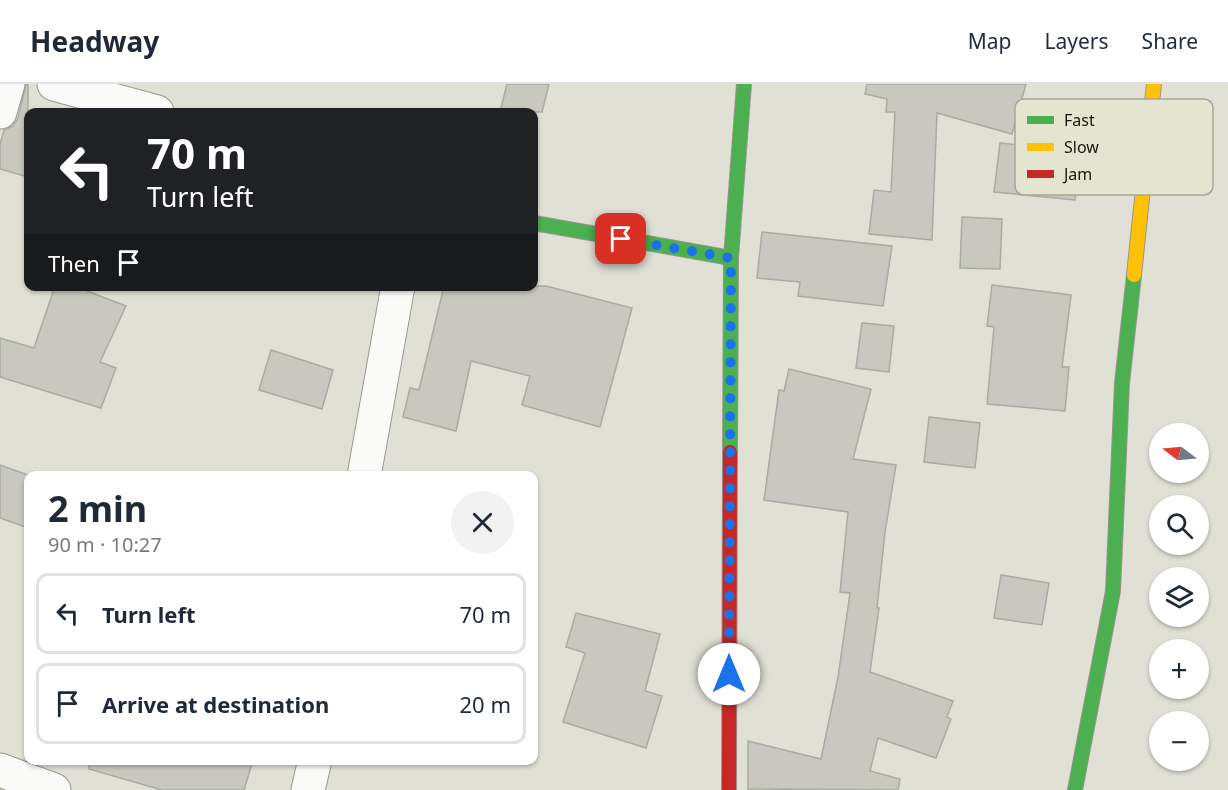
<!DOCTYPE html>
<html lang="en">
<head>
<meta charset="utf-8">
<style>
  :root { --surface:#fff; --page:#f2f2f3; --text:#1f2937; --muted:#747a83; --line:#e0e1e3 }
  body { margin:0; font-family:"Noto Sans",sans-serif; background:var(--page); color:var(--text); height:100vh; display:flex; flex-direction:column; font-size:22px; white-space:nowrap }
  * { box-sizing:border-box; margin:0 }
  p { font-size:20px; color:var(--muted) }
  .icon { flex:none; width:33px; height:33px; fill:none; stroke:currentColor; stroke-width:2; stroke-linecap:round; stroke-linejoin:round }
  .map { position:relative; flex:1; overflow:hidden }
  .details { position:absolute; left:24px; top:387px; width:514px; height:294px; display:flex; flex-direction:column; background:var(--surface); border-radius:12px; box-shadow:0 2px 4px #0004 }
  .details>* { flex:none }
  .guide { position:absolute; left:24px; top:24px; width:514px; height:183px; border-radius:12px; box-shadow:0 2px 4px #0004; background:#202124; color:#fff; overflow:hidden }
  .needle { width:39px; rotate:286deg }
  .tools { position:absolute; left:1149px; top:339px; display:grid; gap:12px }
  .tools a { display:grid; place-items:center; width:60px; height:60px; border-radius:50%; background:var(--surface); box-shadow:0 2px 4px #0004; font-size:30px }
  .pin { position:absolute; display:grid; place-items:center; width:51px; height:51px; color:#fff; margin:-26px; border-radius:12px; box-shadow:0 3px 9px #0006 }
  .me { position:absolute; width:66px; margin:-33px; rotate:0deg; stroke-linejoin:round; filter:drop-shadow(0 0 4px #0008) }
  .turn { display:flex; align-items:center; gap:21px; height:126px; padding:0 24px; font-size:27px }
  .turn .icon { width:78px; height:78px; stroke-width:2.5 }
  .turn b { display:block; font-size:42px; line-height:51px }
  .then { display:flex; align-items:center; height:57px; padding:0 24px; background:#0003; gap:12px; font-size:22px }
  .round { display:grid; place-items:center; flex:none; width:63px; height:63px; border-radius:32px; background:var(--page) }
  .head { display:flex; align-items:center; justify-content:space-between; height:102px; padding:0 24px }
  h1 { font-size:36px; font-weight:700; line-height:45px }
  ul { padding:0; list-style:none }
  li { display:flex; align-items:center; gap:18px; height:81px; margin:0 12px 9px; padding:0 12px; border:3px solid var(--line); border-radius:12px }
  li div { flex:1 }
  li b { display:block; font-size:22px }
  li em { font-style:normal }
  header { display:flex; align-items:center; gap:36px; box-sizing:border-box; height:84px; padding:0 30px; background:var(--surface); border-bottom:2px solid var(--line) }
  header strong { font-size:28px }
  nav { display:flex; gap:33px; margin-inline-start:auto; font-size:21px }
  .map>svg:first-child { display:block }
  .building { fill:#c8c8c0; stroke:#a9aaa1; stroke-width:1.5 }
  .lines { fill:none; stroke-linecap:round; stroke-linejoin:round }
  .street-casing { stroke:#97978f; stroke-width:35 }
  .fast-casing { stroke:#97978f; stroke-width:16 }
  .slow-casing { stroke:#97978f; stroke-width:16 }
  .jam-casing { stroke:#97978f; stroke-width:16 }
  .street { stroke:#fafaf9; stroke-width:33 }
  .fast { stroke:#4caf50; stroke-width:14 }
  .slow { stroke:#ffc107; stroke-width:14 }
  .jam { stroke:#c62828; stroke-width:14 }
  .route { stroke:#1a73e8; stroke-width:10; stroke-dasharray:0 18 }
  .key { fill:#e4e5d0; stroke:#a6a796; stroke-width:1.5 }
  .key-label { font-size:16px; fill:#16160f }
</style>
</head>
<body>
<header>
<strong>Headway</strong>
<nav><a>Map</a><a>Layers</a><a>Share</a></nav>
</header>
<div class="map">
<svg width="1228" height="706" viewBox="0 0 1228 706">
  <rect width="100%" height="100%" fill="#e0e0d5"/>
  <g class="building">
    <path d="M 26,0 L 28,0 L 28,93 L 0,85 L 0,60 L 4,46 L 13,42 L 18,34 Z"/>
    <path d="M 507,0 L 549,0 L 542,28 L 500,28 Z"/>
    <path d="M 867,0 L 1026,0 L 1012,50 L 937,29 L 932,156 L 869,150 L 874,106 L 891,108 L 895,28 L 886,28 L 887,15 L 865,10 Z"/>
    <path d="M 1000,59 L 1081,67 L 1075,116 L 994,108 Z"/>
    <path d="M 962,133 L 1002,135 L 1000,185 L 960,184 Z"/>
    <path d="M 762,148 L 892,162 L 883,222 L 798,212 L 800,198 L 757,194 Z"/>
    <path d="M 992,201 L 1071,211 L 1062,283 L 1069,283 L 1065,327 L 987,320 L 994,243 L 987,242 Z"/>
    <path d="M 55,202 L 74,202 L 126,222 L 100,278 L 116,284 L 101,324 L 0,293 L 0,254 L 34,264 Z"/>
    <path d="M 444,202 L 546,202 L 632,224 L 600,343 L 522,321 L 530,292 L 471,277 L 456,347 L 403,333 L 410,304 L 419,306 Z"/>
    <path d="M 862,239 L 894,242 L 889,288 L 856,284 Z"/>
    <path d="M 271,266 L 333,286 L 322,325 L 259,306 Z"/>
    <path d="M 789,285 L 871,305 L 853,375 L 896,381 L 885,448 L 877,524 L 879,524 L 870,588 L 953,617 L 947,633 L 951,635 L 936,674 L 878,654 L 870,687 L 900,695 L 898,706 L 748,705 L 748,657 L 821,675 L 838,593 L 850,509 L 840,508 L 848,428 L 764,416 L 779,306 L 784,307 Z"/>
    <path d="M 929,333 L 980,339 L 975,384 L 924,378 Z"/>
    <path d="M 0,381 L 28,391 L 28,444 L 0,434 Z"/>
    <path d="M 1001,491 L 1049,499 L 1042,541 L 994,534 Z"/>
    <path d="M 576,529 L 660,550 L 645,607 L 662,612 L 646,664 L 563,638 L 585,569 L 566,563 Z"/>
    <path d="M 90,676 L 253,676 L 244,706 L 162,706 L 89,685 Z"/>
  </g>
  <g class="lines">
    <g class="street-casing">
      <g id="street">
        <path d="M 54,0 L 157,28"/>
        <path d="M 0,28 L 8,0"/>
        <path d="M 364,392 L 398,202"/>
        <path d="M 0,686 L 54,706"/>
        <path d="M 308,706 L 315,676"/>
      </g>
    </g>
    <g class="fast-casing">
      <g id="fast">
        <path d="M 534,139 L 731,174"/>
        <path d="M 730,368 L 731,174 L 744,0"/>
        <path d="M 1075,706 L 1113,507 L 1122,299 L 1134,191"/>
      </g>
    </g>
    <g class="slow-casing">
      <path id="slow" d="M 1134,191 L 1154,0"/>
    </g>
    <g class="jam-casing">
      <path id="jam" d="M 729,706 L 730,368"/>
    </g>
    <use href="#street" class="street"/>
    <use href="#fast" class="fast"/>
    <use href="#slow" class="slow"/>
    <use href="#jam" class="jam"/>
  </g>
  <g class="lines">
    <path class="route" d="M 621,155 L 731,174 L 729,590"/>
  </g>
  <rect x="1015" y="15" width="198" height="96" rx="9" class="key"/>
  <rect x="1027" y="32" width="27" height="8" fill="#4caf50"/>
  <rect x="1027" y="59" width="27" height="8" fill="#ffc107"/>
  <rect x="1027" y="86" width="27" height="8" fill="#c62828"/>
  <g class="key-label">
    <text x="1064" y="42">Fast</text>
    <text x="1064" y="69">Slow</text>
    <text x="1064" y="96">Jam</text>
  </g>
</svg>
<div class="tools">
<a><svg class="needle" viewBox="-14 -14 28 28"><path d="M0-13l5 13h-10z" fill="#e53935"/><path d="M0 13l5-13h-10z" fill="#747a83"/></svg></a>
<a><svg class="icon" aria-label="search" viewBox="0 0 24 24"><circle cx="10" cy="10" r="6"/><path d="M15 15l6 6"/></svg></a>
<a><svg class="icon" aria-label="layers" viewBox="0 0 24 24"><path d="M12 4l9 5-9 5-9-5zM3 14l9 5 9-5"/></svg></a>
<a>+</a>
<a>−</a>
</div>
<div class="pin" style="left:621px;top:155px;background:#d93025"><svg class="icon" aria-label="arrive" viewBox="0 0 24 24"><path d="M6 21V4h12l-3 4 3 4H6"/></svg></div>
<svg class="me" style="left:729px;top:590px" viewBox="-20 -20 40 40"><circle r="19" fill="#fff"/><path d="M0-13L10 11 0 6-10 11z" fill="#1a73e8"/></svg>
<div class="guide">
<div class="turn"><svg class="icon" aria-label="left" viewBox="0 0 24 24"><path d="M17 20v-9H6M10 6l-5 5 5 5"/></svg><div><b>70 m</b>Turn left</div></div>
<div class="then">Then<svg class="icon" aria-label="arrive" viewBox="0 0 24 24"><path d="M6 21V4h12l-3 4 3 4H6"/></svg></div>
</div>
<section class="details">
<div class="head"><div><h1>2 min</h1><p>90 m · 10:27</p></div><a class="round"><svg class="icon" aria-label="close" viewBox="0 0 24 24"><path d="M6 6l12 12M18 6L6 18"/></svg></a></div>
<ul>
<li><svg class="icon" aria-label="left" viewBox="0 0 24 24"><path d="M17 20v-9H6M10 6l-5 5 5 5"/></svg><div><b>Turn left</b></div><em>70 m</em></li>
<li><svg class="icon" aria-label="arrive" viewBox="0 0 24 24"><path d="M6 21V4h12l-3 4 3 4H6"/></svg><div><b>Arrive at destination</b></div><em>20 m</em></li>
</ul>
</section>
</div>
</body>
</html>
